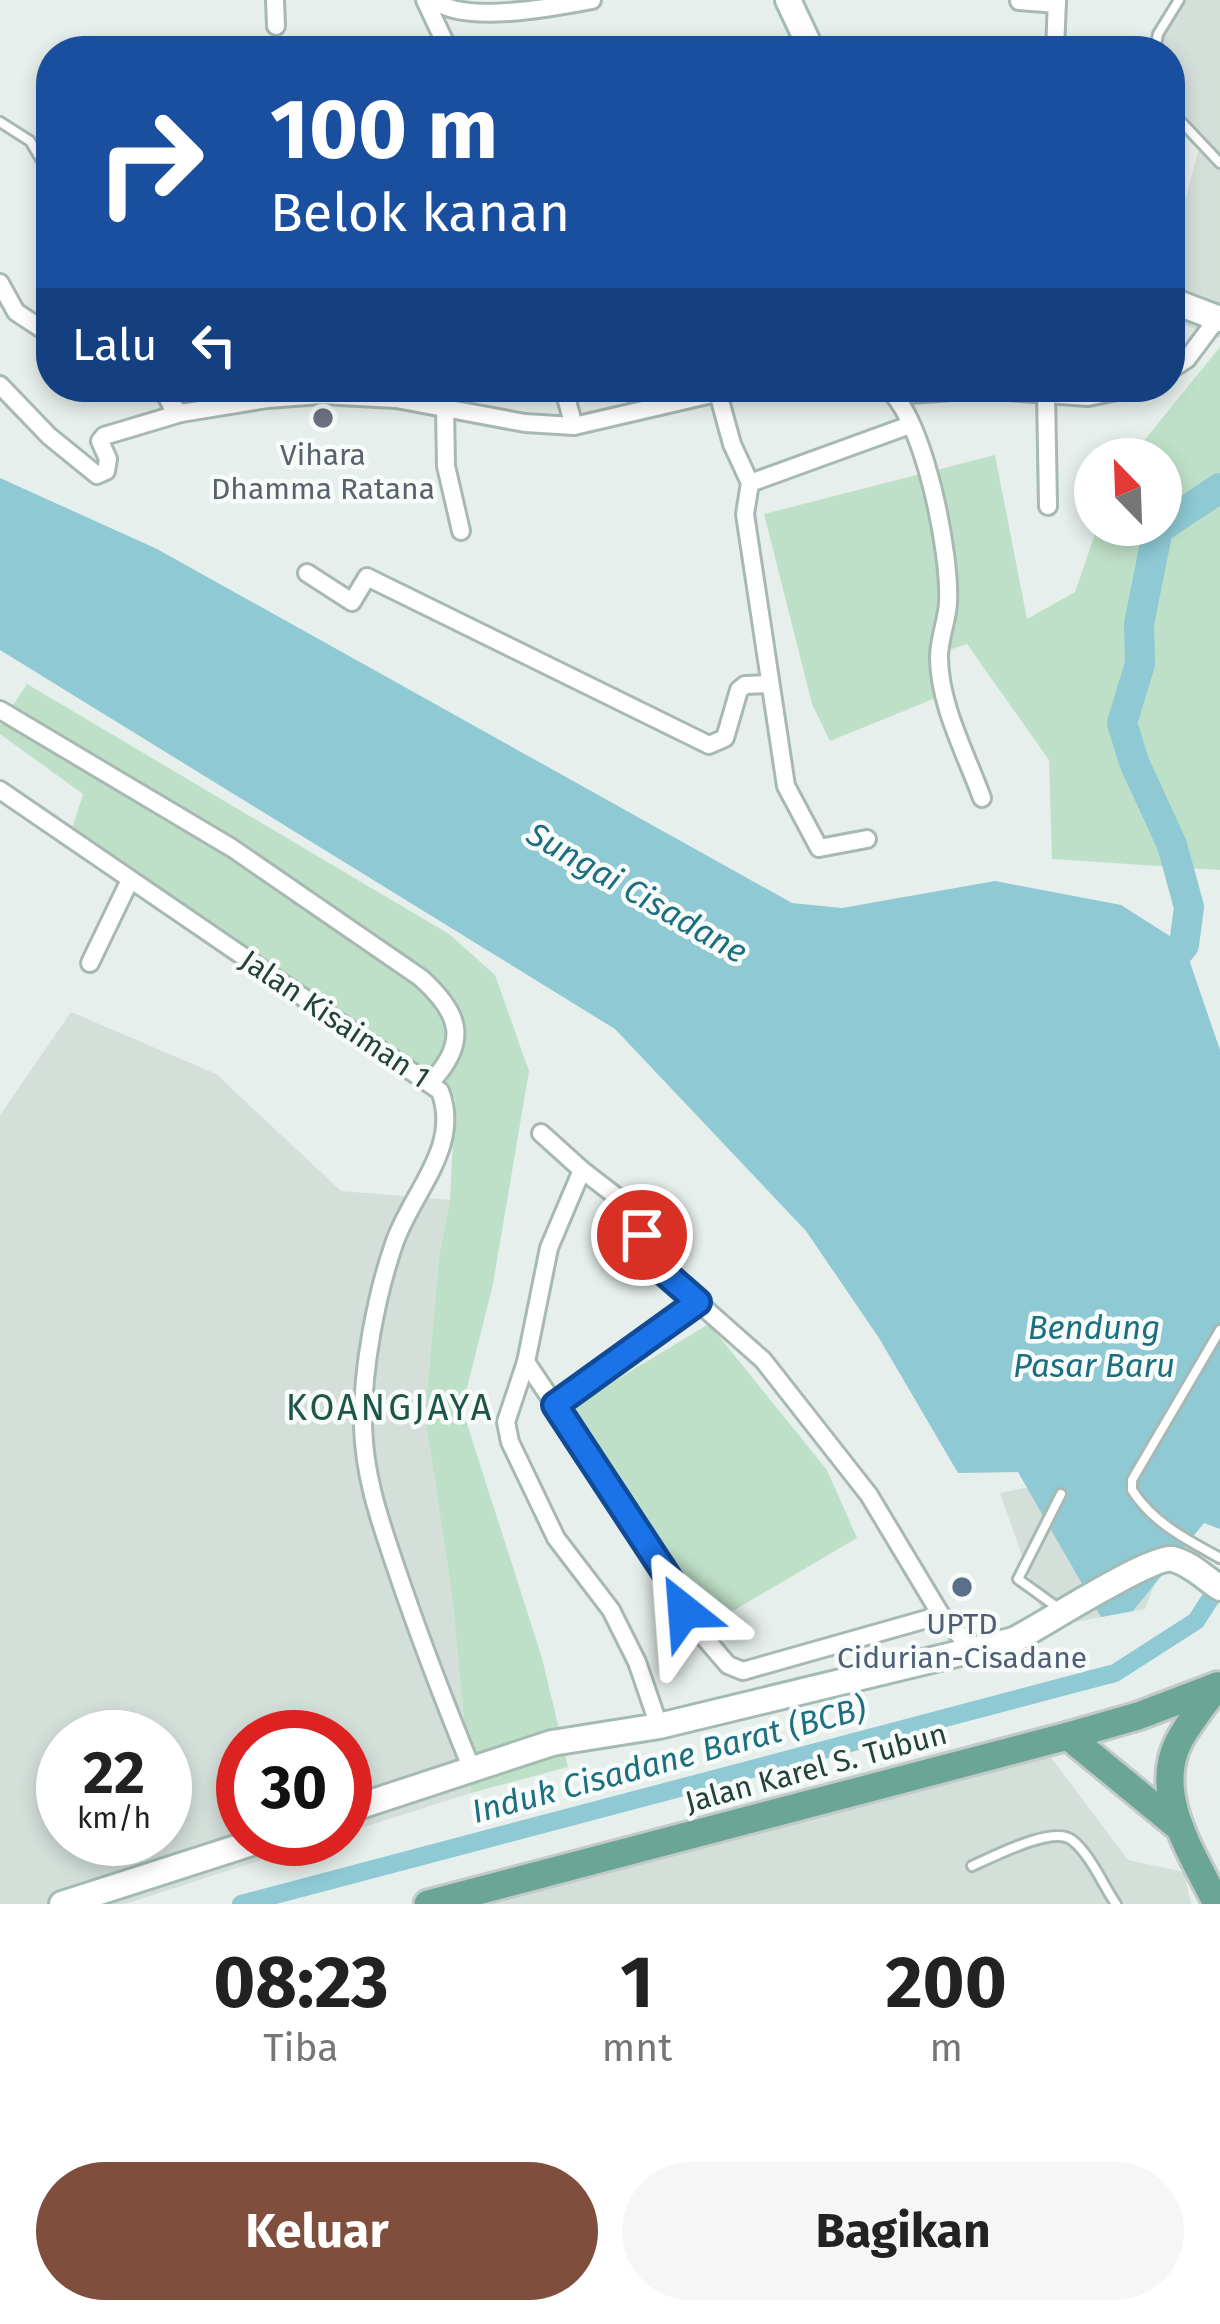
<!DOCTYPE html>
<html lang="id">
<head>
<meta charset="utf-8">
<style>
  :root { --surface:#fff; --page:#f6f6f6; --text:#222; --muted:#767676; --accent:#804e3d }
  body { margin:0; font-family:"Fira Sans",sans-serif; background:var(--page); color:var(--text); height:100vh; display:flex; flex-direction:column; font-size:45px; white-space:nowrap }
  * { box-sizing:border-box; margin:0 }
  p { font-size:39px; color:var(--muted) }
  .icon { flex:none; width:66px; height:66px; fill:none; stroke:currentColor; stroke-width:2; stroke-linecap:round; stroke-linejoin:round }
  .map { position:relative; height:1904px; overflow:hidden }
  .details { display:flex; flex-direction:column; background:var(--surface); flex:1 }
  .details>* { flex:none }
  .guide { position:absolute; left:36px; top:36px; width:1149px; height:366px; border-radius:48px; box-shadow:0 6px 18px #0003; background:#1a4fa0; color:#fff; overflow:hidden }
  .needle { width:78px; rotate:337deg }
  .tools { position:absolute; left:1074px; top:438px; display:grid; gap:24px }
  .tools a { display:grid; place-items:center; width:108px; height:108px; border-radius:50%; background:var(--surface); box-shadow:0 6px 18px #0003; font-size:60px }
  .speed { position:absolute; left:36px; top:1710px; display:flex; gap:24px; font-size:60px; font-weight:700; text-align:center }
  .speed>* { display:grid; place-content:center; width:156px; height:156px; border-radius:50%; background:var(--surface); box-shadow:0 6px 18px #0003; line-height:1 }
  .speed small { font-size:30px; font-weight:400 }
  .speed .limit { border:18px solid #d22; background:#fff; color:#111 }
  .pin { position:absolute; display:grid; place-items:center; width:102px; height:102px; color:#fff; margin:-51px; border:6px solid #fff; border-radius:50%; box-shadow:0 3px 12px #0007 }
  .me { position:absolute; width:132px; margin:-66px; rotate:332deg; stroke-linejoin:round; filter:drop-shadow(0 0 9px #0008) }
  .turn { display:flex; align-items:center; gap:42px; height:252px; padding:0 36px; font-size:54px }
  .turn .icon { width:156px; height:156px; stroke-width:2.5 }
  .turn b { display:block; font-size:84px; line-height:102px }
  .then { display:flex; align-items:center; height:114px; padding:0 36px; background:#0003; gap:24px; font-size:45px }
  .eta { display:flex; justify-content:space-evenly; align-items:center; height:204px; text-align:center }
  .eta b { font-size:72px; font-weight:700; line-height:84px }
  .primary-button { display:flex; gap:24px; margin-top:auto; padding:24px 36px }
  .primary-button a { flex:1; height:138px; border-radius:72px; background:var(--accent); color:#fff; font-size:48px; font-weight:700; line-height:138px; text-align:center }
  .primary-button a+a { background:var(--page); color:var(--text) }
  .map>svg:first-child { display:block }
  .built { fill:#d4dfda; fill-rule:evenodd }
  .green { fill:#bfe0c8 }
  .water { fill:#8ec9d4 }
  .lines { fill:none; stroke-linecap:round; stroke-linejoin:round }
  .canal { stroke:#8ec9d4; stroke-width:18 }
  .river { stroke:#8ec9d4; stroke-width:30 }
  .lane-casing { stroke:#a8b8b2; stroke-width:14 }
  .street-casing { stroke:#a8b8b2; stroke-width:22 }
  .secondary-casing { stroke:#a4bbb3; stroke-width:30 }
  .primary-casing { stroke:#c2cac8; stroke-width:33 }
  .lane { stroke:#fff; stroke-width:8 }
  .street { stroke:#fff; stroke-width:16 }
  .secondary { stroke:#fff; stroke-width:24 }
  .primary { stroke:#6aa596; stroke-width:27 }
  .route-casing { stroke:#114b97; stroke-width:30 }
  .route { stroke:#1a73e8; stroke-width:21 }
  .worship-dot { fill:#6b7280; stroke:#f7fbf9; stroke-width:4.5 }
  .service-dot { fill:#5c6f8a; stroke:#f7fbf9; stroke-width:4.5 }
  .labels { text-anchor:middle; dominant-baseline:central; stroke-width:9; stroke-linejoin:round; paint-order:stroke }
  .worship-label { font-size:30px; fill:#5b616d; stroke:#f7fbf9 }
  .street-label { font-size:30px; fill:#24423a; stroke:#f7fbf9 }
  .service-label { font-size:30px; fill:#4e5e75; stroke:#f7fbf9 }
  .water-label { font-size:33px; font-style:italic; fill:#1c6f80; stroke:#f7fbf9 }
  .quarter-label { font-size:36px; letter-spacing:3px; fill:#1f5548; stroke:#f7fbf9 }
</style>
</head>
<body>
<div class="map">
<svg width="1220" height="1904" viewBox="0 0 1220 1904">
  <rect width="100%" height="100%" fill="#e6efeb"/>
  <g class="built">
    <path d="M 1181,0 L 1220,0 L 1220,338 L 1170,320 L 1170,259 L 1200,144 L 1170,119 L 1170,51 L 1141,51 L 1141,46 L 1163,37 Z"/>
    <path d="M 71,1012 L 216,1074 L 341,1191 L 450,1200 L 439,1257 L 425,1416 L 452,1595 L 471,1793 L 345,1833 L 345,1737 L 243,1737 L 243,1839 L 327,1839 L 125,1904 L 0,1904 L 0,1115 ZM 63,1737 L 165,1737 L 165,1839 L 63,1839 Z"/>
    <path d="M 1076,1478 L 1173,1536 L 1145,1609 L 1047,1627 L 1000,1493 Z"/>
    <path d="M 1038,1740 L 1128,1860 L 1184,1872 L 1191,1904 L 415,1904 Z"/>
  </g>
  <g class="green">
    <path d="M 1220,347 L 1220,870 L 1052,859 L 1049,760 L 967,644 L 934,655 L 948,693 L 830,741 L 812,704 L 764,514 L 995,455 L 1027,619 L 1075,592 L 1098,525 L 1161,525 L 1161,459 L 1129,459 Z"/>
    <path d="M 27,684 L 449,934 L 495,975 L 529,1071 L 493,1284 L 462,1408 L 542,1658 L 568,1767 L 471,1793 L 452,1595 L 425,1416 L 439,1257 L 450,1200 L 455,1099 L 68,841 L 83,794 L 0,734 L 0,725 Z"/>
    <path d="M 709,1324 L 827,1470 L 857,1538 L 709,1625 L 566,1410 Z"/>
  </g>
  <path class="water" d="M 0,478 L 157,549 L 792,903 L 842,908 L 995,881 L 1121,905 L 1184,945 L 1220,1050 L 1220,1529 L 1204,1523 L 1133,1611 L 1101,1617 L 1018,1472 L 958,1473 L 879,1338 L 806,1231 L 615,1029 L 0,650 Z"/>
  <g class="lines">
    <path class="canal" d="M 241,1904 L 1115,1673 L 1196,1621 L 1220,1584"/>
    <path class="river" d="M 1160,975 L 1184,945 L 1189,907 L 1172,845 L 1134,762 L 1122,723 L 1140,664 L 1139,624 L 1158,529 L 1220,488"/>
    <g class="lane-casing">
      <g id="lane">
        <path d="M 1155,51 L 1158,34 L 1179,0"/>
        <path d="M 1170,110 L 1220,163"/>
        <path d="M 0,122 L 30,141 L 51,176"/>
        <path d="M 1220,1330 L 1132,1480 L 1132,1490 C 1153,1523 1187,1540 1220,1558"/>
        <path d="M 1061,1610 L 1018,1579 L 1061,1494"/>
        <path d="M 972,1866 C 993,1857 1053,1825 1072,1840 C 1090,1854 1103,1885 1116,1904"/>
      </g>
    </g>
    <g class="street-casing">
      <g id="street">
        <path d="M 275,0 L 276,26"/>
        <path d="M 425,0 L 449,51"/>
        <path d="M 434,0 C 463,25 556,7 592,0"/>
        <path d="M 1019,1 L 1057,4"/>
        <path d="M 703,51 L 710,51"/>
        <path d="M 1055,51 L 1057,0"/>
        <path d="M 0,283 L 16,312 L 51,335"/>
        <path d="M 1170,370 L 1187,359 L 1217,319"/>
        <path d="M 0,385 L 49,436 L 97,475 L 106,471 L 108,459 L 100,441 L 104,436 L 181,413"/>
        <path d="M 162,387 L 171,405 L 181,413 L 267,399 L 321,395 L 396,399 L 525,423 L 574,426 L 742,387"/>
        <path d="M 563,387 L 574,426"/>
        <path d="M 885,387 C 924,414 951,556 948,603 C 947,621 939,639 939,657 C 939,704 966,754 982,798"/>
        <path d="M 718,393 L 732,444 L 750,483"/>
        <path d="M 1046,393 L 1048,506"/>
        <path d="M 897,395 L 980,389 L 1088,397 L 1137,387"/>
        <path d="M 445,408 L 446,466 L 461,531"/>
        <path d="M 307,573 L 352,602 L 367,577 L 709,745 L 725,738 L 739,690 L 745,685 L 769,684"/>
        <path d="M 0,710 L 232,848 L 421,978 C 461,1014 469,1042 430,1083"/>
        <path d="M 0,790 L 440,1091 C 462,1147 411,1193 394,1244 C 376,1296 362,1370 363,1425 C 364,1476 380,1521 396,1568 C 419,1636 444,1701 471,1767"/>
        <path d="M 867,839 L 819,848 L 786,786 L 745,514 L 750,483 L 910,425"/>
        <path d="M 90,963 L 130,880"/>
        <path d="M 541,1133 L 582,1170 L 549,1248 L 526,1362 L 506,1422 L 510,1442 L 556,1538 L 611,1610 L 637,1662 L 659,1726"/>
        <path d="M 582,1170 L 625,1203 L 658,1267 L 763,1360 L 869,1495 L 941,1615 L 971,1648"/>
        <path d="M 697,1302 L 555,1405 L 703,1636 L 728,1665 L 743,1671 L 941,1615"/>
        <path d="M 526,1362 L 555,1405"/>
      </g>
    </g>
    <g class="secondary-casing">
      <g id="secondary">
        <path d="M 788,0 L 812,51"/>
        <path d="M 1170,300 L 1220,319"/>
        <path d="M 345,1811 L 552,1743 L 659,1726 L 1014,1640 C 1043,1625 1150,1556 1172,1559 C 1189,1562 1206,1579 1220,1588"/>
        <path d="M 62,1904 L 264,1839"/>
      </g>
    </g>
    <g class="primary-casing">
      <g id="primary">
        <path d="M 1217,1686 C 1205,1703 1189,1722 1179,1741 C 1151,1795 1194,1856 1217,1904"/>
        <path d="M 1068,1736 L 1180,1828"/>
        <path d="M 428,1904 L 1068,1736 L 1138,1716 L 1217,1686"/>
      </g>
    </g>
    <use href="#lane" class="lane"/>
    <use href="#street" class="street"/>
    <use href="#secondary" class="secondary"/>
    <use href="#primary" class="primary"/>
  </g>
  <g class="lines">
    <g class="route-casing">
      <path id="route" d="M 642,1235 L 658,1267 L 698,1302 L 555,1405 L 670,1580 L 684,1611"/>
    </g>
    <use href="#route" class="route"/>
  </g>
  <circle class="worship-dot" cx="323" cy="418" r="12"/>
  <circle class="service-dot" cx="962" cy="1587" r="12"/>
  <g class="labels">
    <g class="worship-label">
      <text x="323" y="455">Vihara<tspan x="323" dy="34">Dhamma Ratana</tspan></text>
    </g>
    <g class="street-label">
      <text transform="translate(335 1019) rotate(34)">Jalan Kisaiman 1</text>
      <text transform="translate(816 1768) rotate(-15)">Jalan Karel S. Tubun</text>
    </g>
    <g class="service-label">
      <text x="962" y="1624">UPTD<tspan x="962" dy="34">Cidurian-Cisadane</tspan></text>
    </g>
    <g class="water-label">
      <text transform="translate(637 893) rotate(30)">Sungai Cisadane</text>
      <text x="1094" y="1328">Bendung<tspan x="1094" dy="38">Pasar Baru</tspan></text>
      <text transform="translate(669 1760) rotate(-15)">Induk Cisadane Barat (BCB)</text>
    </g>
    <g class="quarter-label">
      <text x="390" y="1408">KOANGJAYA</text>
    </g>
  </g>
</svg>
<div class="tools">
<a><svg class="needle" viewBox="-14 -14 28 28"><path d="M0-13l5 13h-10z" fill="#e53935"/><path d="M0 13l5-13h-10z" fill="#767676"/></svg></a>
</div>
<div class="speed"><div>22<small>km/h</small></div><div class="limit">30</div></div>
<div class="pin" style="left:642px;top:1235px;background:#d93025"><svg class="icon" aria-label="arrive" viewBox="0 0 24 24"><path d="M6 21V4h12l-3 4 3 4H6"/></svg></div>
<svg class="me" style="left:684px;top:1611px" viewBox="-20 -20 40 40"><path d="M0-17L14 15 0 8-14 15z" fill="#1a73e8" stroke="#fff" stroke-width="4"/></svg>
<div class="guide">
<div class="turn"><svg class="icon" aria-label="right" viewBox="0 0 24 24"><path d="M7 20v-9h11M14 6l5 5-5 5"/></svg><div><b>100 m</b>Belok kanan</div></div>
<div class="then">Lalu<svg class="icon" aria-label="left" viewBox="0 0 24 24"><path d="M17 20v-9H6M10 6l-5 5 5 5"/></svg></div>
</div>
</div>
<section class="details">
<div class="eta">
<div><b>08:23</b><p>Tiba</p></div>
<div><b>1</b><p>mnt</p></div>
<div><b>200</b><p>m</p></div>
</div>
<div class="primary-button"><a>Keluar</a><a>Bagikan</a></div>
</section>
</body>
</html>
